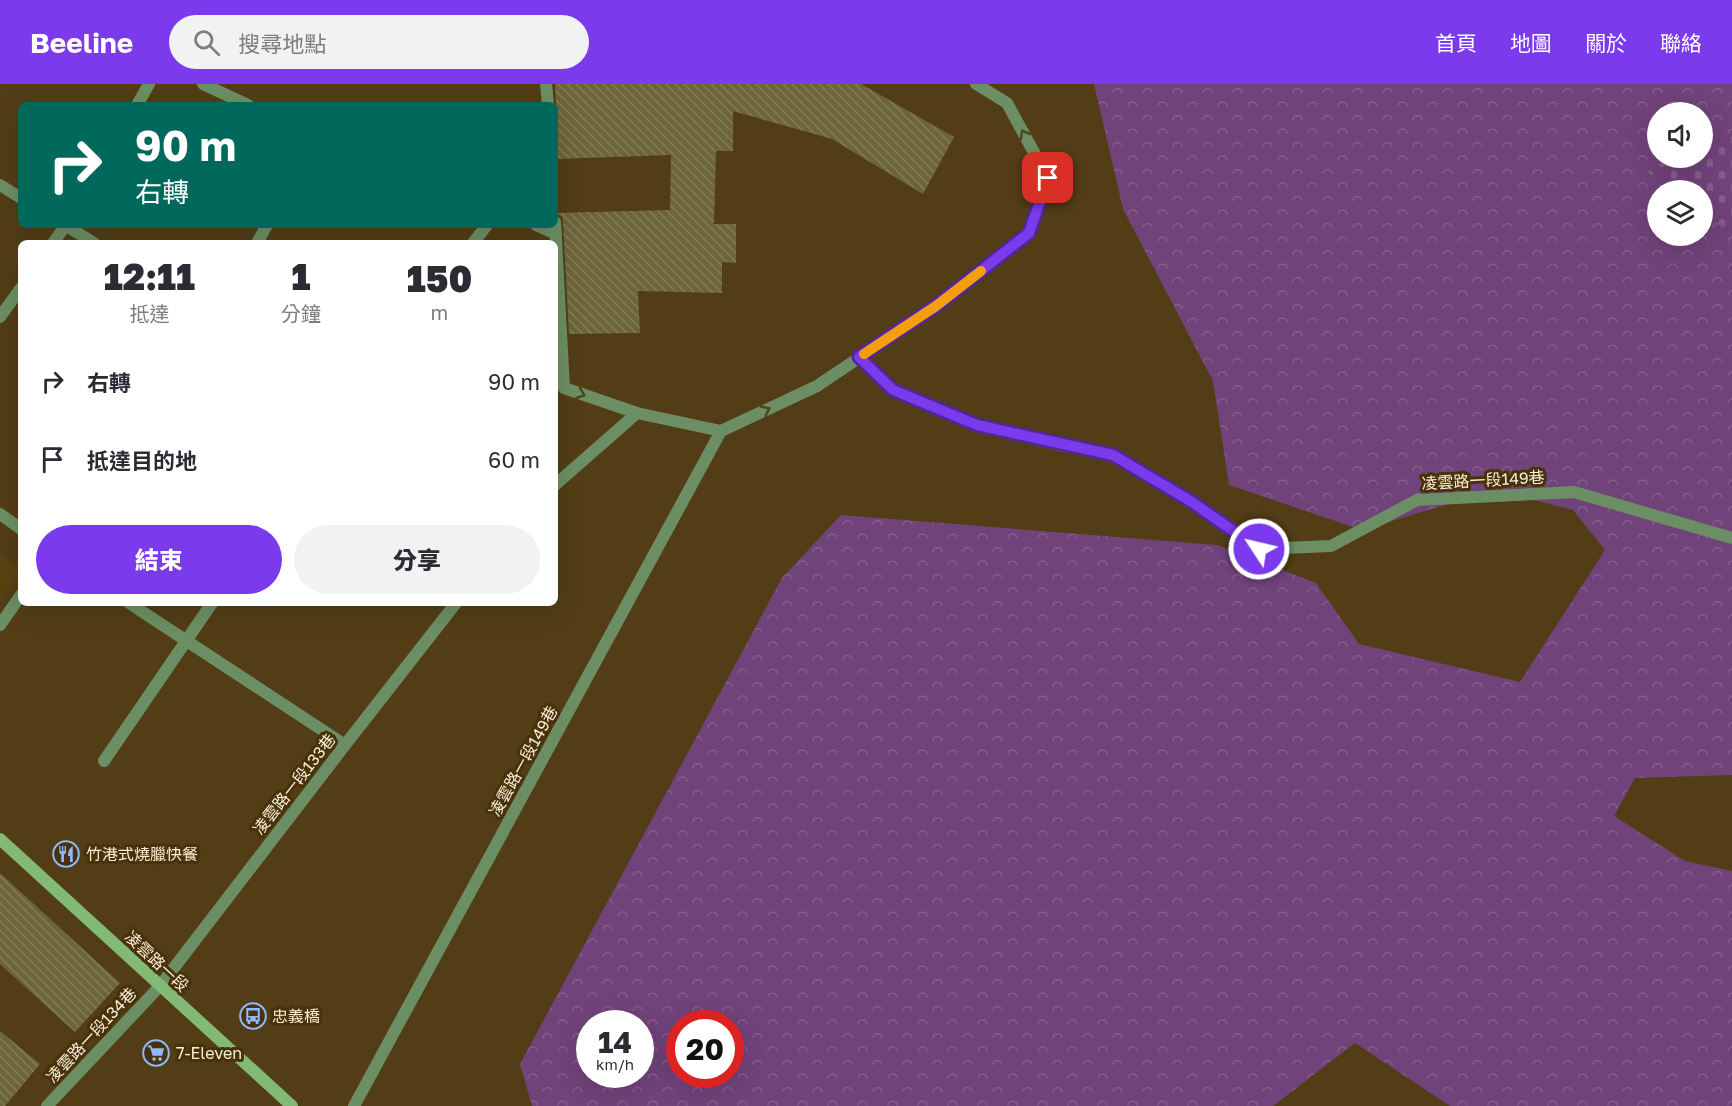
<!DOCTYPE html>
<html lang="zh-TW">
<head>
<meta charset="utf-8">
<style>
  :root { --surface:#fff; --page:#f2f2f3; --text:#2b2b33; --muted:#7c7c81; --accent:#7c3aed }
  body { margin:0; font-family:"Golos Text","Noto Sans TC",sans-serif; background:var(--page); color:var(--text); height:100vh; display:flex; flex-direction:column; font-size:22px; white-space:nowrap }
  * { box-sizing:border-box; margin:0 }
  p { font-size:20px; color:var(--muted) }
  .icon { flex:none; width:33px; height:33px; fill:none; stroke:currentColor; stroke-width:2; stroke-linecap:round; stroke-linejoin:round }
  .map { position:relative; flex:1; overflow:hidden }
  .panel { position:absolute; left:18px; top:156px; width:540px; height:366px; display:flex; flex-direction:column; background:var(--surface); border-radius:9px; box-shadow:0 6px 24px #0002 }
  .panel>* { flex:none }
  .hud { position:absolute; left:18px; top:18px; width:540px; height:126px; border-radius:9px; box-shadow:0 6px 24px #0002; background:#00695c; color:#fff; overflow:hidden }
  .controls { position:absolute; left:1647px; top:18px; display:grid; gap:12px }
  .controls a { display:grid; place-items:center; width:66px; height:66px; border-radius:50%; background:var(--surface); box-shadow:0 6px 24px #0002; font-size:30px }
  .speed { position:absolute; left:576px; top:926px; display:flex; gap:12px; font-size:30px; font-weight:700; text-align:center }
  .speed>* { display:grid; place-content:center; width:78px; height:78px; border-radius:50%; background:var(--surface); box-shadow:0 6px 24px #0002; line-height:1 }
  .speed small { font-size:15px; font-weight:400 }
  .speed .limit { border:9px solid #d22; background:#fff; color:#111 }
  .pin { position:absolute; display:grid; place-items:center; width:51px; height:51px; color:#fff; margin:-26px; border-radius:12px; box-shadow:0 3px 9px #0006 }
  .me { position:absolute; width:66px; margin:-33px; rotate:305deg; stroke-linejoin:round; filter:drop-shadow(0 0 4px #0008) }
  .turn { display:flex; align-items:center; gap:21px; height:126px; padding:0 18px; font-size:27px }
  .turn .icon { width:78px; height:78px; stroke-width:2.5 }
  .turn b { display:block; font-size:42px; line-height:51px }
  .eta { display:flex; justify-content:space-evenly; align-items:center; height:102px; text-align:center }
  .eta b { font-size:36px; font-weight:800; line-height:42px }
  .cta { display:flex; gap:12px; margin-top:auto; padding:12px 18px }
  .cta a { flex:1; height:69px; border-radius:36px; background:var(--accent); color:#fff; font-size:24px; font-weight:800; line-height:69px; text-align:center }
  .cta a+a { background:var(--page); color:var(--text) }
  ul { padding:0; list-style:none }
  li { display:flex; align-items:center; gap:18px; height:78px; padding:0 18px }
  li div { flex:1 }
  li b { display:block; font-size:22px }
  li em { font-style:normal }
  header { display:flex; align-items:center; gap:36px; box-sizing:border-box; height:84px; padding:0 30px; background:var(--accent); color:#fff }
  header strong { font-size:28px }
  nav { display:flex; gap:33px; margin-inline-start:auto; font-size:21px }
  .search { width:420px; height:54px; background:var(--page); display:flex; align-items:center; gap:15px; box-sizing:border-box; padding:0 21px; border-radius:33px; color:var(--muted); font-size:22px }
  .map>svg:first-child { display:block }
  .built { fill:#5a4111 }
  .forest { fill:url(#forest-crowns); fill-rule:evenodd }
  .cemetery { fill:url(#cemetery-stones) }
  .building { fill:url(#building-back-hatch) }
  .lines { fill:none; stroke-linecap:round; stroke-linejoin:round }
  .lane { stroke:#6c8e64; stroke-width:12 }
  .secondary { stroke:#82b976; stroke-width:12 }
  .oneway { stroke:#4e441b }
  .route-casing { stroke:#51269a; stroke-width:15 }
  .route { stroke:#7c3aed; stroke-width:10 }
  .slow { stroke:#f59e0b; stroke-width:10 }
  .labels { text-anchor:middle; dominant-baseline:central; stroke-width:6; stroke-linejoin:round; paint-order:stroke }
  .street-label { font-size:16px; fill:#faedd8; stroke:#473209 }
  .poi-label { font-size:16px; fill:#faedd8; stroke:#473209; text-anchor:start }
</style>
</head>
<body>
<header>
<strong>Beeline</strong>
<div class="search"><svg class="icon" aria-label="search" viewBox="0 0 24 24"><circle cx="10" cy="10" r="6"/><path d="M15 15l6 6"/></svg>搜尋地點</div>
<nav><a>首頁</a><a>地圖</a><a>關於</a><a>聯絡</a></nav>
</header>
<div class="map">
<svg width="1732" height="1022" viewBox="0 0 1732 1022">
  <defs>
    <pattern id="forest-crowns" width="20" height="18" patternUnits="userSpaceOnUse" patternTransform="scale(1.5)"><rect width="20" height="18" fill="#70437a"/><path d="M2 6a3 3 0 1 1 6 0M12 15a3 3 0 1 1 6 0" fill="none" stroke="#855e8c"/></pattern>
    <pattern id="cemetery-stones" width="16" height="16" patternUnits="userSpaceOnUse" patternTransform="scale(1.5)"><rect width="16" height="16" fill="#70437a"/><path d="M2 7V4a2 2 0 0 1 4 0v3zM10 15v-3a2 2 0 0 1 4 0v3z" fill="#855e8c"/></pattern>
    <pattern id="building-back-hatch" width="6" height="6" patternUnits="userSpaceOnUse" patternTransform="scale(1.5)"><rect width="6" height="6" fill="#6c653a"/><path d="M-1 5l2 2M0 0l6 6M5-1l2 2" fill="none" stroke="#827b56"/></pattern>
  </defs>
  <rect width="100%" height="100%" fill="#523d16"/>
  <path class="built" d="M 0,469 L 21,485 L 21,490 L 0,515 Z"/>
  <path class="forest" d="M 1094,0 L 1732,0 L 1732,51 L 1703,63 L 1702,28 L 1658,28 L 1658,74 L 1675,74 L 1645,86 L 1673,106 L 1658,106 L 1658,152 L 1702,152 L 1703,127 L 1732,148 L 1732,691 L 1635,694 L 1614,732 L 1685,777 L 1732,787 L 1732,1022 L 1450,1022 L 1355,959 L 1273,1022 L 532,1022 L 520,980 L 782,494 L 841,431 L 1217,461 L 1316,499 L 1359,560 L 1520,598 L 1605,466 L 1573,426 L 1495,406 L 1362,446 L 1229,401 L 1213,297 L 1123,125 ZM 590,939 L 640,939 L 640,990 L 590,990 ZM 680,939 L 730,939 L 730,990 L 680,990 Z"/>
  <path class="cemetery" d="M 1732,51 L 1732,148 L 1703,127 L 1702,106 L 1673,106 L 1645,86 L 1675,74 L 1702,74 L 1703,63 Z"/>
  <g class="building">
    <path d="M 555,0 L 861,0 L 954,53 L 923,110 L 832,55 L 733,27 L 733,67 L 716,67 L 714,140 L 736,140 L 736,179 L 722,178 L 722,209 L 638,207 L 640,249 L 569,250 L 563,138 L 562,133 L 555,129 L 670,126 L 671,71 L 555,75 L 556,20 Z"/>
    <path d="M 0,789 L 120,899 L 75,948 L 0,880 Z"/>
    <path d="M 0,947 L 40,980 L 5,1022 L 0,1022 Z"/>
  </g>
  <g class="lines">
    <g class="lane">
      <path d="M 203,0 L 248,21"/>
      <path d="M 546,0 L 548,21"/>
      <path d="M 137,21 L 149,0"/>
      <path d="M 0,101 L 21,114"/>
      <path d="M 555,138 L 564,304 L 637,329 L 721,347 L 817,302 L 936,222 L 1029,149 L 1048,94 L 1007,19 L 976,0"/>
      <path d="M 65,141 L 94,159"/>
      <path d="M 536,141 L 556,150"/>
      <path d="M 53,159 L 66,141"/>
      <path d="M 257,159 L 267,141"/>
      <path d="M 473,159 L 487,141"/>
      <path d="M 0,233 L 21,204"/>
      <path d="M 859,273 L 893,306 L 977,341 L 1056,360 L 1113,371 L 1192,418 L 1259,465 L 1331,462 L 1417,416 L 1574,408 L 1732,454"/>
      <path d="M 555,401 L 637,329"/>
      <path d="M 0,430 L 21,445"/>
      <path d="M 129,519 L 345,661"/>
      <path d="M 0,541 L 21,511"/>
      <path d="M 104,677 L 212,519"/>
      <path d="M 47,1022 L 160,902 L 345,661 L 456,519"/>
      <path d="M 354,1022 L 721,347"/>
    </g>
    <path class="secondary" d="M 0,755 L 292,1022"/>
  </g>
  <defs><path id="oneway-chevron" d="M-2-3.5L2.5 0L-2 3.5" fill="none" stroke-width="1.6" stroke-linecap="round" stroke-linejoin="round" transform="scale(1.5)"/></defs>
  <g class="oneway">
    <use href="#oneway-chevron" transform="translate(1024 50) rotate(-119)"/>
    <use href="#oneway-chevron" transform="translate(581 310) rotate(20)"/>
    <use href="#oneway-chevron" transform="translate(766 326) rotate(-25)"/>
  </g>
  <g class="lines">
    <g class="route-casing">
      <path id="route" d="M 1048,94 L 1029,149 L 936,222 L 859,273 L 893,306 L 977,341 L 1113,371 L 1192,418 L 1259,465"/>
    </g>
    <use href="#route" class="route"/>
    <path class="slow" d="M 864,270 L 936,222 L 981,187"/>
  </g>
  <defs>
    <g id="restaurant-ring" transform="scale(1.35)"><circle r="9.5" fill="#473209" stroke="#8fb8fd" stroke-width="1.5"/><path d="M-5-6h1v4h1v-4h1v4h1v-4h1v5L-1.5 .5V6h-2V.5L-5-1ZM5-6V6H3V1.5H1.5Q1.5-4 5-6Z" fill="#8fb8fd"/></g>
    <g id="bus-ring" transform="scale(1.35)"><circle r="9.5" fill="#473209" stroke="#8fb8fd" stroke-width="1.5"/><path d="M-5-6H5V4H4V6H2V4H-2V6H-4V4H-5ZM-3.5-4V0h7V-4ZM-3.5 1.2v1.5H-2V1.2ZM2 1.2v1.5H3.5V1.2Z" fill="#8fb8fd"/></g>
    <g id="supermarket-ring" transform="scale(1.35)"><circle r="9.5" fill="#473209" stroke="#8fb8fd" stroke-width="1.5"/><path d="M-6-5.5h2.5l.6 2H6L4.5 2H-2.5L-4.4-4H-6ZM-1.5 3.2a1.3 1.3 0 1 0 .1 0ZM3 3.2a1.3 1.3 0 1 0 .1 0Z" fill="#8fb8fd"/></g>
  </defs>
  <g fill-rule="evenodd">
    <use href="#restaurant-ring" x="66" y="770"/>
    <use href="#bus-ring" x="253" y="932"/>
    <use href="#supermarket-ring" x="156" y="969"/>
  </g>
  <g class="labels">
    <g class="street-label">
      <text transform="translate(1483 396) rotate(-3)">凌雲路一段149巷</text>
      <text transform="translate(523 677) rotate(-61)">凌雲路一段149巷</text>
      <text transform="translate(294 700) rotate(-52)">凌雲路一段133巷</text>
      <text transform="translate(157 877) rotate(43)">凌雲路一段</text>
      <text transform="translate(91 951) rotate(-47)">凌雲路一段134巷</text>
    </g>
    <g class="poi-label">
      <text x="86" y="770">竹港式燒臘快餐</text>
      <text x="272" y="932">忠義橋</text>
      <text x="176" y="969">7-Eleven</text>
    </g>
  </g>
</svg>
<div class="controls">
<a><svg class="icon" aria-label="sound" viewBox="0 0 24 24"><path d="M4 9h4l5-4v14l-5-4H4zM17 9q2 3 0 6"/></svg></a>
<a><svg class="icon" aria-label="layers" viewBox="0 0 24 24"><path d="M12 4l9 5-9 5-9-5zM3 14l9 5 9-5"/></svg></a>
</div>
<div class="speed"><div>14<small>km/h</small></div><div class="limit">20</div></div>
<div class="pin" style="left:1048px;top:94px;background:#d93025"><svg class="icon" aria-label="arrive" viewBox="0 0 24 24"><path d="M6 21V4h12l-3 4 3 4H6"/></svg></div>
<svg class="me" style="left:1259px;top:465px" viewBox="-20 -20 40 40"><circle r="17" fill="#7c3aed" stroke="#fff" stroke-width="3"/><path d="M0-11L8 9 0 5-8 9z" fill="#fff"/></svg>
<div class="hud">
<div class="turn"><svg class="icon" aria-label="right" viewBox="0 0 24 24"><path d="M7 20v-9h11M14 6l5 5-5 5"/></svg><div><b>90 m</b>右轉</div></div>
</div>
<section class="panel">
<div class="eta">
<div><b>12:11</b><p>抵達</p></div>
<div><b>1</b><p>分鐘</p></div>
<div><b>150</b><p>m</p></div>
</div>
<ul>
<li><svg class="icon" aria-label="right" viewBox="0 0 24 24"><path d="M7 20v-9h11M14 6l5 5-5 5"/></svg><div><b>右轉</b></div><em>90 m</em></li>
<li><svg class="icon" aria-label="arrive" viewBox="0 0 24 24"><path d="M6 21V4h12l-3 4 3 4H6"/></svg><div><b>抵達目的地</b></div><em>60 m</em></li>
</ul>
<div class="cta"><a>結束</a><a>分享</a></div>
</section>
</div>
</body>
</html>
